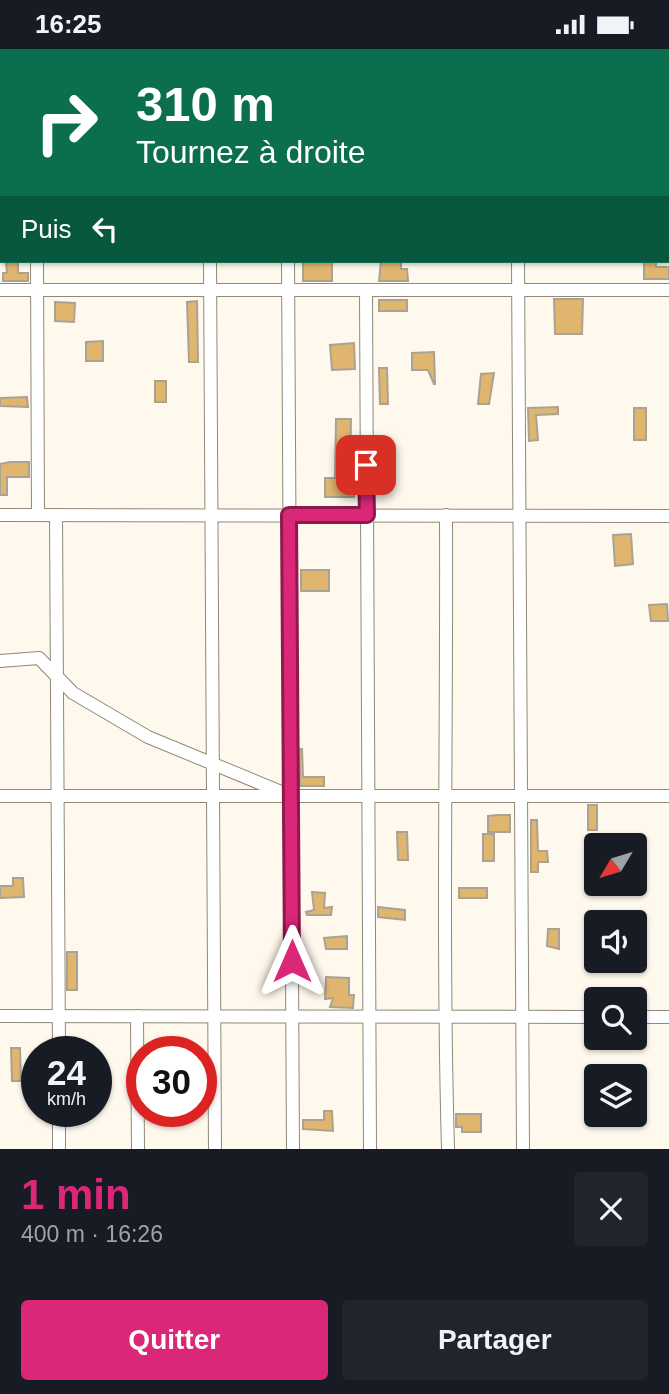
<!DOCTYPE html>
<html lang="fr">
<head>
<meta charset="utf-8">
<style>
  :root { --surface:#171b24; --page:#20242c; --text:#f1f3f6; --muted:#9ea1a6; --accent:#db2777 }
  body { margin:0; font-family:Arial,sans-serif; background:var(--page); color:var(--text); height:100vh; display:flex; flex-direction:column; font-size:26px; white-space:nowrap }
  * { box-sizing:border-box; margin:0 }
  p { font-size:23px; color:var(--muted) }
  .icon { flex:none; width:38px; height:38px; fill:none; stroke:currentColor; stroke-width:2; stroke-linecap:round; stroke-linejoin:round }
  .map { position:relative; height:1100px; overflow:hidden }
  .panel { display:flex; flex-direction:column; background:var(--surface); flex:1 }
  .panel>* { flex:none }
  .hud { position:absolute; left:0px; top:0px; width:670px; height:214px; box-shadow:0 2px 5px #0004; background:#0b6e4f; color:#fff; overflow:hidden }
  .needle { width:46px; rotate:232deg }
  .fabs { position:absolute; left:584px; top:784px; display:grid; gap:14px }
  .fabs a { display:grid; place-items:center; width:63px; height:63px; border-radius:7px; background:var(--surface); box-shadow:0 2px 5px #0004; font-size:35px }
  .speed { position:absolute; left:21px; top:987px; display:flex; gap:14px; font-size:35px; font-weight:700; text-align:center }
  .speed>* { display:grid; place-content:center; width:91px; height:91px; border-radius:50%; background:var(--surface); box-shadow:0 2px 5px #0004; line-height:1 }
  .speed small { font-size:18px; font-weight:400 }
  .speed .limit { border:10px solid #d22; background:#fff; color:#111 }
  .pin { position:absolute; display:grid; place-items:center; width:60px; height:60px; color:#fff; margin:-30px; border-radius:14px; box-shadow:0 4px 10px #0006 }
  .me { position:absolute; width:77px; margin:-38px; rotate:0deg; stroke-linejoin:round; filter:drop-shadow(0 0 5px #0008) }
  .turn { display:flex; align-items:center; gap:24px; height:147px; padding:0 21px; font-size:32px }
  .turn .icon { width:91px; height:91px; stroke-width:2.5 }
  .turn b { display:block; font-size:49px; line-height:60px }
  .then { display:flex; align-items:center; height:66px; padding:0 21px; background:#0003; gap:14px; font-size:26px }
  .round { display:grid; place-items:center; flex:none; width:74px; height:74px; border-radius:7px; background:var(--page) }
  .summary { display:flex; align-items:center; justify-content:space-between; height:119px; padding:0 21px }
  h1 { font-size:42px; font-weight:800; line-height:52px; color:var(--accent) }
  .cta { display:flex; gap:14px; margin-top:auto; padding:14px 21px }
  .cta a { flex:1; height:80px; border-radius:7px; background:var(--accent); color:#fff; font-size:28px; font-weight:800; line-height:80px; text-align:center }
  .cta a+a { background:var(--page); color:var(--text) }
  .status { display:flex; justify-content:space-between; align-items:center; height:49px; padding:0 35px; background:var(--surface); direction:ltr }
  .status svg { height:19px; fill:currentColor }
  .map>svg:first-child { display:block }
  .building { fill:#e0b66f; stroke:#aaa295; stroke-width:2 }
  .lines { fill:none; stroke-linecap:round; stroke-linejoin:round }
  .minor-casing { stroke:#8f887b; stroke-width:14 }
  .minor { stroke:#fff; stroke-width:12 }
  .route-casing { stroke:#8e194d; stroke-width:18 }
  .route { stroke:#db2777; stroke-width:12 }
</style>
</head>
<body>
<div class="status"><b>16:25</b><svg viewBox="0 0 49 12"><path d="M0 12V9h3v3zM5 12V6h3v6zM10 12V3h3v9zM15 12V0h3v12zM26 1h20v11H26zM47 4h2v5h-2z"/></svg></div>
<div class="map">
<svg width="669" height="1100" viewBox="0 0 669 1100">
  <rect width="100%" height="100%" fill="#fff8ed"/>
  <g class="building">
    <path d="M 6,212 L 18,212 L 18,224 L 28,224 L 28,232 L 3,232 L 3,224 L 7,224 Z"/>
    <rect x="303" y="212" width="29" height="20"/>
    <path d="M 381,212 L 401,212 L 401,220 L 407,220 L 408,232 L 379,232 Z"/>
    <path d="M 644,213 L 656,213 L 656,218 L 669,218 L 669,230 L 644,230 Z"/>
    <path d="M 554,250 L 583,250 L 582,285 L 555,285 Z"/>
    <rect x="379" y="251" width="28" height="11"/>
    <path d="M 197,252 L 198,313 L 189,313 L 187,253 Z"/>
    <path d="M 55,253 L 75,254 L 74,273 L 55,272 Z"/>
    <path d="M 103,292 L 103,312 L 86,312 L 86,293 Z"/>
    <path d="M 354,294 L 355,320 L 332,321 L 330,296 Z"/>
    <path d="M 434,303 L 435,335 L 434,335 L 428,321 L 412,321 L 412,304 Z"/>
    <path d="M 379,319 L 387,319 L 388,355 L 380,355 Z"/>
    <path d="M 494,324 L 489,355 L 478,355 L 481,325 Z"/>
    <rect x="155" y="332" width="11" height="21"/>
    <path d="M 27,348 L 28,358 L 0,357 L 0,349 Z"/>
    <path d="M 558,358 L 558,365 L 536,366 L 538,391 L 529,392 L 528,359 Z"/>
    <rect x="634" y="359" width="12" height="32"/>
    <path d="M 336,370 L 351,370 L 350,429 L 354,429 L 354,448 L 325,448 L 325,429 L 335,429 Z"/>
    <path d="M 10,413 L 29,413 L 29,428 L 7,428 L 7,446 L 0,446 L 0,415 Z"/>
    <path d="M 631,485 L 633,515 L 615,517 L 613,486 Z"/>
    <rect x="301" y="521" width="28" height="21"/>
    <path d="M 667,555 L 668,572 L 651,572 L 649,556 Z"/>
    <path d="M 299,700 L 302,700 L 303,728 L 324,728 L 324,737 L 300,737 Z"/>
    <rect x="588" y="756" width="9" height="25"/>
    <path d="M 498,766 L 510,766 L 510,783 L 488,783 L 488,767 Z"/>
    <path d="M 531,771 L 537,771 L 538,802 L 547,802 L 548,813 L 538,813 L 538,823 L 531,823 Z"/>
    <path d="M 397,783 L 407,783 L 408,811 L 398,811 Z"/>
    <rect x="483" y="785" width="11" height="27"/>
    <path d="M 13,829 L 23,829 L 24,848 L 0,849 L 0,837 L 13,837 Z"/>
    <rect x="459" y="839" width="28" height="10"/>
    <path d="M 312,843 L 325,844 L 324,859 L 332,858 L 331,866 L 307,866 L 306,863 L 314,861 Z"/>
    <path d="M 378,858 L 405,861 L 405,871 L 378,868 Z"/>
    <path d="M 548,880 L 559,880 L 559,900 L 547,897 Z"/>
    <path d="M 347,887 L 347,900 L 326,900 L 324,889 Z"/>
    <rect x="67" y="903" width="10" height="38"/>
    <path d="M 326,928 L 349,929 L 349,946 L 354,946 L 353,959 L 330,958 L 333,949 L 325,950 Z"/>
    <path d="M 11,999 L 20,999 L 21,1032 L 12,1032 Z"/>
    <path d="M 324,1062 L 332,1062 L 333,1082 L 303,1080 L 303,1071 L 324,1071 Z"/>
    <path d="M 456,1065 L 481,1065 L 481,1083 L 462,1083 L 462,1078 L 456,1078 Z"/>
  </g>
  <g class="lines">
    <g class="minor-casing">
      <g id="minor">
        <path d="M 209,0 L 209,2"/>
        <path d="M 287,0 L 287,2"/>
        <path d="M 517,0 L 517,2"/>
        <path d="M 0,7 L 2,7"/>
        <path d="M 668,7 L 669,7"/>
        <path d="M 37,212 L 38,466"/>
        <path d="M 210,212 L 215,1100"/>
        <path d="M 288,212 L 293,1100"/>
        <path d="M 518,212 L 523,1100"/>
        <path d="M 0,241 L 669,241"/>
        <path d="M 366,241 L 370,1100"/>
        <path d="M 0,466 L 669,467"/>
        <path d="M 56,466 L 59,1003"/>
        <path d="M 446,466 C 447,678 442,889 448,1100"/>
        <path d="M 0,612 L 39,609 L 73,644 L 148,688 L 291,747 L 669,747"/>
        <path d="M 0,747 L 283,747"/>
        <path d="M 0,967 L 597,968"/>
        <path d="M 137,967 L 138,1100"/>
        <path d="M 635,968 L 669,968"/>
        <path d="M 59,1062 L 59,1100"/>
      </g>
    </g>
    <use href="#minor" class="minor"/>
  </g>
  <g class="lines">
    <g class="route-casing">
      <path id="route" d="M 292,912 L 289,466 L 367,466 L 366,416"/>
    </g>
    <use href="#route" class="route"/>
  </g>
</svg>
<div class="fabs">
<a><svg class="needle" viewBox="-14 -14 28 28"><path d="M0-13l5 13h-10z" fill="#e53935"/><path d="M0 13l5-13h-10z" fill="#9ea1a6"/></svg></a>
<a><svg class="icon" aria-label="sound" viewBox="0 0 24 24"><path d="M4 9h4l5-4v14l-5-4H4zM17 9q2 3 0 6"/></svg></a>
<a><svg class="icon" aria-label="search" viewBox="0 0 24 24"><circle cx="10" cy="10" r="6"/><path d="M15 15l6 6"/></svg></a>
<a><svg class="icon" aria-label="layers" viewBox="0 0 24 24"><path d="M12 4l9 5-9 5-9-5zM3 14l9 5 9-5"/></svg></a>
</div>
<div class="speed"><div>24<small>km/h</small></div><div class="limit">30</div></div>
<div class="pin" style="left:366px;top:416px;background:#d93025"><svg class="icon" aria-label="arrive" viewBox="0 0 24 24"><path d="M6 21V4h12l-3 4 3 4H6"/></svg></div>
<svg class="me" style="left:292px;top:912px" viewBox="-20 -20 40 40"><path d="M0-17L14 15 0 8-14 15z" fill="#db2777" stroke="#fff" stroke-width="4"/></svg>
<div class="hud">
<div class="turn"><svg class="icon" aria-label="right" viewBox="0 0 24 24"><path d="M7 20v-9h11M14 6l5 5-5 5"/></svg><div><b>310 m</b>Tournez à droite</div></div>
<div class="then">Puis<svg class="icon" aria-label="left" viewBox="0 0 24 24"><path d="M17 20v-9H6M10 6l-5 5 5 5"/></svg></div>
</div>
</div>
<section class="panel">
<div class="summary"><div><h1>1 min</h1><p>400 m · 16:26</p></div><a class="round"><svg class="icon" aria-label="close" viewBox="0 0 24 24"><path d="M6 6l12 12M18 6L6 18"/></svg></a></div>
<div class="cta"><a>Quitter</a><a>Partager</a></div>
</section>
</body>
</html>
